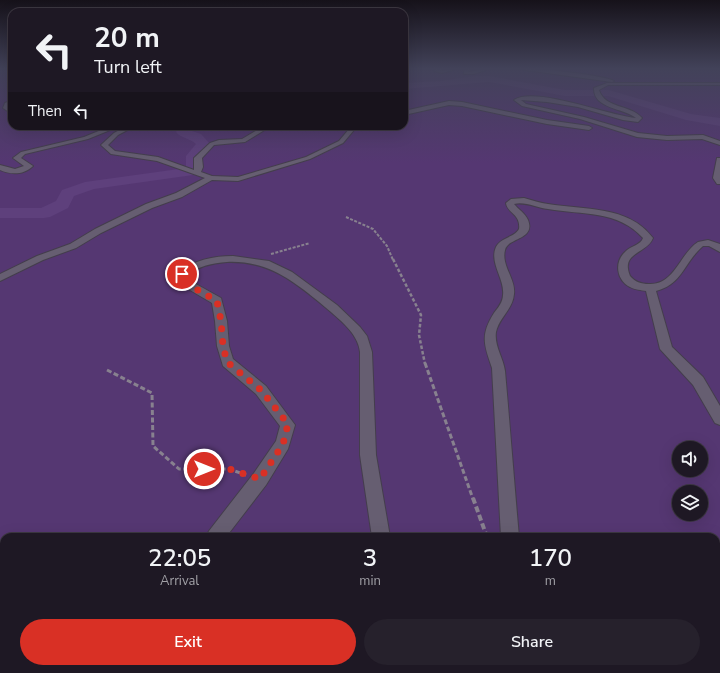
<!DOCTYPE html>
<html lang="en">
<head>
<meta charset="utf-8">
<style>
  :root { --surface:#1e1824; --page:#26212c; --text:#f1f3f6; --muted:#a1a0a6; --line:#3c3741; --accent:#d93025 }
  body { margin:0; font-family:"Nunito Sans",sans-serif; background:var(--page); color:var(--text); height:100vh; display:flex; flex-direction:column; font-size:15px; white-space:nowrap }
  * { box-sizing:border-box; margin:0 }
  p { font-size:13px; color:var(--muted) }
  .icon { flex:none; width:22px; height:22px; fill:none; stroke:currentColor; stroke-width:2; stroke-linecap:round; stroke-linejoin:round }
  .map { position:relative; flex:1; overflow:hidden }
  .panel { position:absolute; left:0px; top:533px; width:720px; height:140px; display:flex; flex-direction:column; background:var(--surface); border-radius:12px 12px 0 0; box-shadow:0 4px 16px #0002,0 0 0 1px var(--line) }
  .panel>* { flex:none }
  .top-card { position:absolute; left:8px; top:8px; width:400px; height:122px; border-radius:12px; box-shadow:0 4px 16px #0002,0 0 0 1px var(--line); background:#1e1824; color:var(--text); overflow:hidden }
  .tools { position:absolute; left:672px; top:441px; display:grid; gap:8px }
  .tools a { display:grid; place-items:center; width:36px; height:36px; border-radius:50%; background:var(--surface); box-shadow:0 4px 16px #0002,0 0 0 1px var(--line); font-size:20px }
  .pin { position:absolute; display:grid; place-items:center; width:34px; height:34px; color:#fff; margin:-17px; border:2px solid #fff; border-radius:50%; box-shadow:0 1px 4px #0007 }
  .me { position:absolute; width:44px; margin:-22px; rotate:90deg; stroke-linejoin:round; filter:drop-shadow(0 0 3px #0008) }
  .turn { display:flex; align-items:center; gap:14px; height:84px; padding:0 20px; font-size:18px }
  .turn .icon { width:52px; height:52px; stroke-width:2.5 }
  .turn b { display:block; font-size:28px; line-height:34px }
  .then { display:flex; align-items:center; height:38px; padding:0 20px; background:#0003; gap:8px; font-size:15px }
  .eta { display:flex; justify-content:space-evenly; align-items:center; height:68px; text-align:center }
  .eta b { font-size:24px; font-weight:600; line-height:28px }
  .cta { display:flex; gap:8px; margin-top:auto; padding:8px 20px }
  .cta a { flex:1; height:46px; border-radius:24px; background:var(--accent); color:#fff; font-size:16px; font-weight:600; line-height:46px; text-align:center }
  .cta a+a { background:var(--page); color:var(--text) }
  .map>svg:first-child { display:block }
  .forest { fill:#553772; fill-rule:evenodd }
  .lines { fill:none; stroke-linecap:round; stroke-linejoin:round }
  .river { fill:#5e407c; fill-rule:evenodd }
  .minor-casing { stroke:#443e4c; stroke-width:2 }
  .path-far3 { stroke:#88818f; stroke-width:2; stroke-dasharray:3 1.5; stroke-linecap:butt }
  .path-far2 { stroke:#88818f; stroke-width:2.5; stroke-dasharray:3.5 2; stroke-linecap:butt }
  .path-far1 { stroke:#88818f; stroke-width:3; stroke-dasharray:5 2.5; stroke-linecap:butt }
  .path { stroke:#88818f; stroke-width:4; stroke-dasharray:6 3; stroke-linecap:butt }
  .minor { fill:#665e71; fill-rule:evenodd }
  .route { stroke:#d93025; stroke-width:7; stroke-dasharray:0 12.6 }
</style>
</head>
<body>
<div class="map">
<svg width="720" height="673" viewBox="0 0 720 673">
  <rect width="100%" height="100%" fill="#282030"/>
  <path class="forest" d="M 0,69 L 12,69 L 12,126 L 404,126 L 404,69 L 720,69 L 720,673 L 0,673 ZM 679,448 L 701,448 L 701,470 L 679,470 ZM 679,492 L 701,492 L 701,514 L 679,514 ZM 4,537 L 716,537 L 716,669 L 4,669 Z"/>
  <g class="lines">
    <g class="river">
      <path d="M 475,76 L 489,76 L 565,90 L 609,90 L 691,114 L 720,118 L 720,126 L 686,120 L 608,96 L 565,96 L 489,82 L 404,89 L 404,83 L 441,81 Z"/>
      <path d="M 179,126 L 191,126 L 189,130 L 201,134 L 210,144 L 200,156 L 200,167 L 198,170 L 195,171 L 193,175 L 94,189 L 74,196 L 68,208 L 50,217 L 44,218 L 0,218 L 0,208 L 41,208 L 56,201 L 62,190 L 85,182 L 186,168 L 186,156 L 196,144 C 190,138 180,138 176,132 Z"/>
    </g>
    <g class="minor-casing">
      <g id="minor">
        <path d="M 436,69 L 442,69 L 441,70 L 442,71 L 456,69 L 442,73 L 434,71 Z"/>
        <path d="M 467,69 L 472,69 L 468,72 L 488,69 L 474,74 L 464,74 L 464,71 Z"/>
        <path d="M 518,69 C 531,67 604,75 614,81 L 612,82 Z"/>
        <path d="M 607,83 L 720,83 L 720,85 L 608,85 L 599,90 C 605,109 630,104 642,118 L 638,122 L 623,120 L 578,107 L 547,102 L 521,100 L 526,104 L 584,117 L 638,133 L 667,136 L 703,135 L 720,141 L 720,145 L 702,139 L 667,140 L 637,137 L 580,119 L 522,106 L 514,100 C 535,86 610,116 636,118 C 624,108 593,109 594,88 Z"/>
        <path d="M 12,100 L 12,104 L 9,107 L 12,109 L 12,114 L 3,108 L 5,103 Z"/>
        <path d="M 449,101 L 462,102 L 547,120 L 589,126 L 592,128 L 589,130 L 547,124 L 462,106 L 449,105 L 404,115 L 404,111 Z"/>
        <path d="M 111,126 L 120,126 L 88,139 L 25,154 L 21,158 L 33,166 C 24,175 11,175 0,170 L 0,165 L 15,169 L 24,166 L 13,158 L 21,152 L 84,137 Z"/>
        <path d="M 127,126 L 135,126 L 118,135 L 108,145 L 115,151 L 158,157 L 194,170 L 194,158 L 210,143 L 219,140 L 242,139 L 264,126 L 271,126 L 245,142 L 214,145 L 202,158 L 203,167 L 201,172 L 212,176 L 238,177 L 306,157 L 339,141 L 350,128 L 362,126 L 354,130 L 343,143 L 310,159 L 238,181 L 212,180 L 182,197 L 152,208 L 101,233 L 76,248 L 43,260 L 0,281 L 0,274 L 37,256 L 70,244 L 95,229 L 146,204 L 176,193 L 205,178 L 157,161 L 111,154 L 101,145 L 114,133 Z"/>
        <path d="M 717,158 L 720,158 L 720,184 L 717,184 L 713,178 Z"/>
        <path d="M 524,198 C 532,200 540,203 548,204 C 584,210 628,205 653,238 C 647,254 620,252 630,276 C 635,282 641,284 649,284 C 675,285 680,253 698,242 L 708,240 L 720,244 L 720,252 L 709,246 L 703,246 C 684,262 683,284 656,291 L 672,347 L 703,377 L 720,406 L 720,425 L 715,423 L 693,385 L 660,349 L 646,291 C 641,290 635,290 630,287 C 616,280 614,261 626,251 C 631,246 641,245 643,238 C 618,210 582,215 548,209 C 537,208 525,201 514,204 C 518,209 525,213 528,220 C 536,240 507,238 505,250 C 501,266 516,279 514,294 C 513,309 499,318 496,332 C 494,346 503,357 505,371 C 510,426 514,482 519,537 L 501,537 L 492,368 C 484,345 480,335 494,313 C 498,308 503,302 503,295 C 505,279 489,263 496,247 C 501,237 514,238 519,229 C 521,214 507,213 506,203 L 511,199 Z"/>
        <path d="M 233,256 L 269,261 L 292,272 L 337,305 L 360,327 L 367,336 L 372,352 L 376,455 L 390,537 L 372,537 L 360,455 L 360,352 C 358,333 339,319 325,307 C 295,282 268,260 227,262 C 212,263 199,266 187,275 L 187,279 L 221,298 L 227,321 L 229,346 L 233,359 L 266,386 L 295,425 L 288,449 L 266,485 L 226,537 L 206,537 L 209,531 L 254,473 L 276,441 L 280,426 L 256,394 L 223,366 L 217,346 L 215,321 L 212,303 L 178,283 L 177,281 L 178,272 C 195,260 213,256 233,256 Z"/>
        <path d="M 142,669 L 164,669 L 162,673 L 140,673 Z"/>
        <path d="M 389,669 L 411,669 L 412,673 L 390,673 Z"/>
        <path d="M 494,669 L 516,669 L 515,673 L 493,673 Z"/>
      </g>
    </g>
    <g class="path-far3">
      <path d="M 346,217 L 373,229 L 387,246 L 393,260"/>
      <path d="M 271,254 L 310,243"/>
    </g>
    <path class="path-far2" d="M 393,259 L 421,315 L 419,335 L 425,364"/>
    <g class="path-far1">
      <path d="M 425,363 L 473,499"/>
      <path d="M 107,370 L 152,393 L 153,446 L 179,469 L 229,469 L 246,475"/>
    </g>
    <g class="path">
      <path d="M 473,498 L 487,537"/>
      <path d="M 0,631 L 4,630"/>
    </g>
    <use href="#minor" class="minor"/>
  </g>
  <linearGradient id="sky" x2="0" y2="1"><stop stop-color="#16121a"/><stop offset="0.42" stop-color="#424259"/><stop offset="1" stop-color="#424259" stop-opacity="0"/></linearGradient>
  <rect width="720" height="163" fill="url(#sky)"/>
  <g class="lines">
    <path class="route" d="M 182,274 L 182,281 L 217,301 L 221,321 L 223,346 L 227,362 L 261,390 L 288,424 L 283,444 L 260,479 L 229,469 L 204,469"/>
  </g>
</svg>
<div class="tools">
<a><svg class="icon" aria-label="sound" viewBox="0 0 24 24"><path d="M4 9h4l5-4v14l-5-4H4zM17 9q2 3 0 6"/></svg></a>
<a><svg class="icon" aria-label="layers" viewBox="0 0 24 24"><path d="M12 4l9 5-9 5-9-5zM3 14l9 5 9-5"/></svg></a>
</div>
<div class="pin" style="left:182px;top:274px;background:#d93025"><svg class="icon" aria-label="arrive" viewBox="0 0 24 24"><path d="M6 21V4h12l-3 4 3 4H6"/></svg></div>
<svg class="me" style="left:204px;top:469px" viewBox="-20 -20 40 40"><circle r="17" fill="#d93025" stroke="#fff" stroke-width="3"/><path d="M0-11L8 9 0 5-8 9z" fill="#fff"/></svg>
<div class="top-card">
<div class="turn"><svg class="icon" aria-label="left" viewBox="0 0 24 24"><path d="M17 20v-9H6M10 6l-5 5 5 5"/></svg><div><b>20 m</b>Turn left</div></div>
<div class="then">Then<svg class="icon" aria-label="left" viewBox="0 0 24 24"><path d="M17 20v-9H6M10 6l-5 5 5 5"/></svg></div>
</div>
<section class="panel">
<div class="eta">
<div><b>22:05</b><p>Arrival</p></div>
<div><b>3</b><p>min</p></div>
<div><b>170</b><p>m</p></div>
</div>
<div class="cta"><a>Exit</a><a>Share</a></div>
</section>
</div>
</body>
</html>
